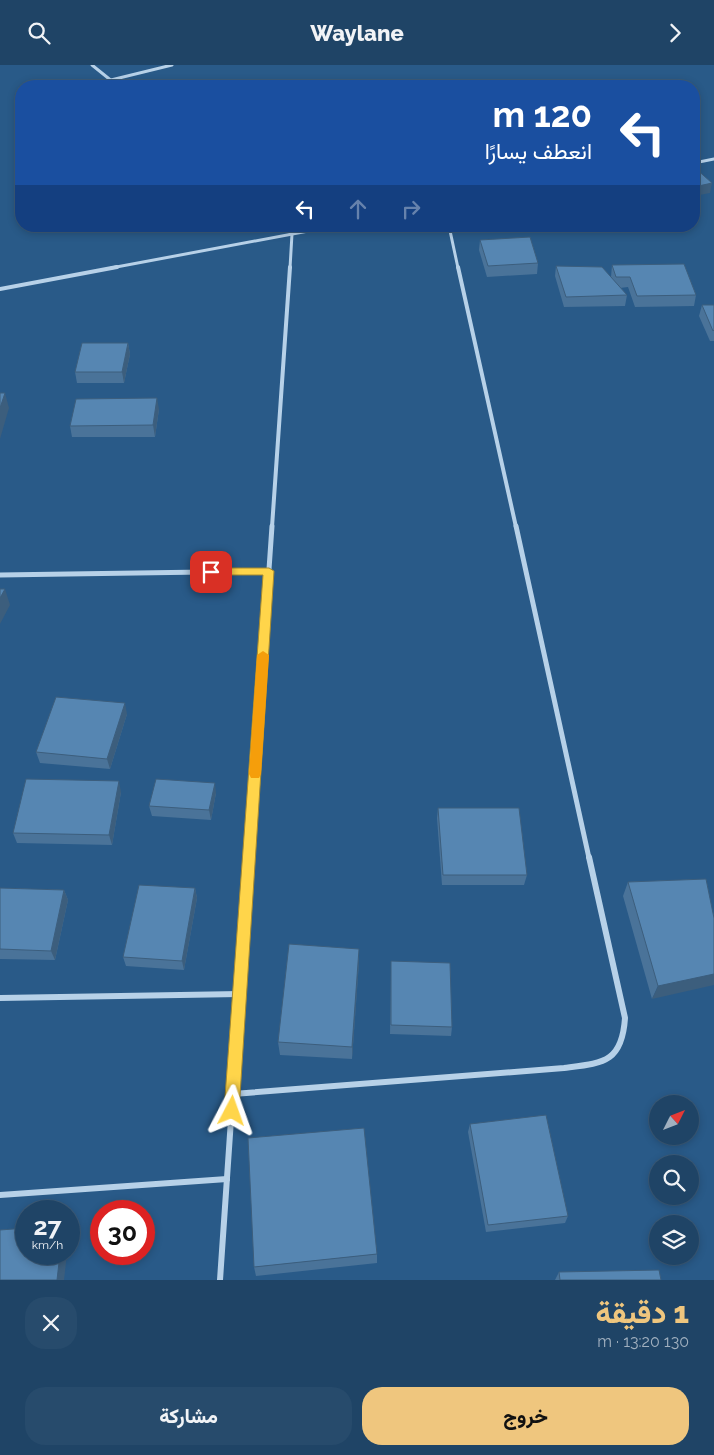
<!DOCTYPE html>
<html lang="ar">
<head>
<meta charset="utf-8">
<style>
  :root { --surface:#1f4466; --page:#274b6c; --text:#f1f3f6; --muted:#a1b0bf; --line:#3c5c7a; --accent:#efc67e }
  body { margin:0; font-family:Raleway,Vazirmatn,sans-serif; background:var(--page); color:var(--text); direction:rtl; height:100vh; display:flex; flex-direction:column; font-size:19px; white-space:nowrap }
  * { box-sizing:border-box; margin:0 }
  p { font-size:16px; color:var(--muted) }
  .icon { flex:none; width:28px; height:28px; fill:none; stroke:currentColor; stroke-width:2; stroke-linecap:round; stroke-linejoin:round }
  .map { position:relative; height:1215px; overflow:hidden; direction:ltr }
  .sheet { display:flex; flex-direction:column; background:var(--surface); flex:1 }
  .sheet>* { flex:none }
  .guide { position:absolute; left:15px; top:15px; width:685px; height:152px; border-radius:20px; box-shadow:0 2px 8px #0003,0 0 0 1px var(--line); direction:rtl; background:#1a4fa0; color:#fff; overflow:hidden }
  .needle { width:32px; rotate:48deg }
  .controls { position:absolute; left:649px; top:1030px; display:grid; gap:10px }
  .controls a { display:grid; place-items:center; width:50px; height:50px; border-radius:50%; background:var(--surface); box-shadow:0 2px 8px #0003,0 0 0 1px var(--line); font-size:25px }
  .speed { position:absolute; left:15px; top:1135px; display:flex; gap:10px; font-size:25px; font-weight:700; text-align:center }
  .speed>* { display:grid; place-content:center; width:65px; height:65px; border-radius:50%; background:var(--surface); box-shadow:0 2px 8px #0003,0 0 0 1px var(--line); line-height:1 }
  .speed small { font-size:12px; font-weight:400 }
  .speed .limit { border:8px solid #d22; background:#fff; color:#111 }
  .pin { position:absolute; display:grid; place-items:center; width:42px; height:42px; color:#fff; margin:-21px; border-radius:10px; box-shadow:0 2px 8px #0006 }
  .me { position:absolute; width:55px; margin:-28px; rotate:4deg; stroke-linejoin:round; filter:drop-shadow(0 0 4px #0008) }
  .turn { display:flex; align-items:center; gap:18px; height:105px; padding:0 25px; font-size:22px }
  .turn .icon { width:65px; height:65px; stroke-width:2.5 }
  .turn b { display:block; font-size:35px; line-height:42px }
  .lanes { display:flex; align-items:center; height:48px; padding:0 25px; background:#0003; justify-content:center; gap:25px; direction:ltr }
  .lanes .off { opacity:.35 }
  .round { display:grid; place-items:center; flex:none; width:52px; height:52px; border-radius:20px; background:var(--page) }
  .summary { display:flex; align-items:center; justify-content:space-between; height:85px; padding:0 25px }
  h1 { font-size:30px; font-weight:800; line-height:38px; color:var(--accent) }
  .cta { display:flex; gap:10px; margin-top:auto; padding:10px 25px }
  .cta a { flex:1; height:58px; border-radius:20px; background:var(--accent); color:#111; font-size:20px; font-weight:800; line-height:58px; text-align:center }
  .cta a+a { background:var(--page); color:var(--text) }
  header { display:flex; justify-content:space-between; align-items:center; height:65px; padding:0 25px; background:var(--surface); font-size:22px; font-weight:800 }
  .map>svg:first-child { display:block }
  .lines { fill:none; stroke-linecap:round; stroke-linejoin:round }
  .street-far3 { stroke:#b7d1e8; stroke-width:3 }
  .street-far2 { stroke:#b7d1e8; stroke-width:4 }
  .street-far1 { stroke:#b7d1e8; stroke-width:5 }
  .street { stroke:#b7d1e8; stroke-width:6 }
  .wall { fill:#4a7399 }
  .shaded-wall { fill:#3c5e7d }
  .building { fill:#5686b2; stroke:#3c5e7d }
  .route { fill:#ffd54a; stroke:#a68a30 }
  .slow { fill:#f59e0b }
</style>
</head>
<body>
<header><svg class="icon" aria-label="forward" viewBox="0 0 24 24"><path d="M9 5l7 7-7 7"/></svg>Waylane<svg class="icon" aria-label="search" viewBox="0 0 24 24"><circle cx="10" cy="10" r="6"/><path d="M15 15l6 6"/></svg></header>
<div class="map">
<svg width="714" height="1215" viewBox="0 0 714 1215">
  <rect width="100%" height="100%" fill="#295a88"/>
  <g class="lines">
    <g class="street-far3">
      <path d="M 92,0 L 118,21"/>
      <path d="M 111,15 L 172,0"/>
      <path d="M 694,98 L 714,94"/>
      <path d="M 282,161 L 292,169 L 290,203"/>
      <path d="M 449,161 L 458,203"/>
      <path d="M 111,203 L 335,161"/>
    </g>
    <g class="street-far2">
      <path d="M 458,202 L 516,462"/>
      <path d="M 0,224 L 117,202"/>
      <path d="M 272,462 L 290,202"/>
    </g>
    <g class="street-far1">
      <path d="M 516,461 L 589,793"/>
      <path d="M 0,510 L 269,506"/>
      <path d="M 249,793 L 272,461"/>
    </g>
    <g class="street">
      <path d="M 0,933 L 240,929"/>
      <path d="M 233,1029 L 564,1003 C 603,998 622,998 625,953 L 589,792"/>
      <path d="M 0,1130 L 227,1114"/>
      <path d="M 220,1215 L 249,792"/>
    </g>
  </g>
  <g class="wall">
    <path d="M 480,175 L 538,198 L 537,209 L 487,212 L 479,185 Z"/>
    <path d="M 612,200 L 696,230 L 694,241 L 635,242 L 628,222 L 620,223 L 627,230 L 625,241 L 564,242 L 555,211 L 556,201 L 611,212 Z"/>
    <path d="M 702,240 L 714,240 L 714,276 L 710,276 L 699,251 Z"/>
    <path d="M 128,278 L 130,289 L 124,318 L 77,318 L 75,307 Z"/>
    <path d="M 159,344 L 155,372 L 72,372 L 70,361 Z"/>
    <path d="M 127,649 L 110,704 L 40,698 L 36,687 Z"/>
    <path d="M 121,727 L 112,780 L 17,778 L 13,768 Z"/>
    <path d="M 216,728 L 211,755 L 152,751 L 149,741 Z"/>
    <path d="M 438,743 L 527,810 L 524,820 L 442,820 L 437,753 Z"/>
    <path d="M 706,814 L 652,934 L 623,831 L 628,817 Z"/>
    <path d="M 0,823 L 64,825 L 68,835 L 55,895 L 0,894 Z"/>
    <path d="M 195,823 L 197,833 L 184,905 L 126,901 L 123,892 Z"/>
    <path d="M 359,884 L 359,897 L 352,994 L 280,990 L 278,977 Z"/>
    <path d="M 391,905 L 452,962 L 451,971 L 390,969 Z"/>
    <path d="M 470,1059 L 568,1151 L 565,1158 L 486,1167 L 468,1067 Z"/>
    <path d="M 377,1189 L 377,1198 L 256,1211 L 254,1202 Z"/>
    <path d="M 559,1207 L 661,1215 L 555,1215 Z"/>
  </g>
  <g class="shaded-wall">
    <path d="M 712,118 L 710,128 L 694,131 L 694,122 Z"/>
    <path d="M 128,278 L 130,289 L 124,318 L 122,307 Z"/>
    <path d="M 5,328 L 9,343 L 0,374 L 0,343 Z"/>
    <path d="M 157,333 L 159,344 L 155,372 L 153,360 Z"/>
    <path d="M 5,524 L 10,540 L 0,559 L 0,533 Z"/>
    <path d="M 125,638 L 127,649 L 110,704 L 107,694 Z"/>
    <path d="M 119,716 L 121,727 L 112,780 L 109,770 Z"/>
    <path d="M 215,718 L 216,728 L 211,755 L 209,745 Z"/>
    <path d="M 195,823 L 197,833 L 184,905 L 182,896 Z"/>
    <path d="M 64,825 L 68,835 L 55,895 L 51,886 Z"/>
    <path d="M 359,884 L 359,897 L 352,994 L 352,982 Z"/>
    <path d="M 714,909 L 714,920 L 652,934 L 658,921 Z"/>
    <path d="M 60,1189 L 67,1189 L 64,1215 L 57,1215 Z"/>
  </g>
  <g class="building">
    <path d="M 694,102 L 712,118 L 694,122 Z"/>
    <path d="M 530,172 L 538,198 L 488,201 L 480,175 Z"/>
    <path d="M 684,199 L 696,230 L 637,231 L 630,212 L 616,212 L 612,200 Z"/>
    <path d="M 556,201 L 602,202 L 627,230 L 566,232 Z"/>
    <path d="M 702,240 L 714,240 L 714,265 L 713,266 Z"/>
    <path d="M 82,278 L 128,278 L 122,307 L 75,307 Z"/>
    <path d="M 0,328 L 5,328 L 0,343 Z"/>
    <path d="M 157,333 L 153,360 L 70,361 L 76,334 Z"/>
    <path d="M 0,524 L 5,524 L 0,533 Z"/>
    <path d="M 56,632 L 125,638 L 107,694 L 36,687 Z"/>
    <path d="M 26,714 L 119,716 L 109,770 L 13,768 Z"/>
    <path d="M 156,714 L 215,718 L 209,745 L 149,741 Z"/>
    <path d="M 438,743 L 519,743 L 527,810 L 443,810 Z"/>
    <path d="M 706,814 L 714,853 L 714,909 L 658,921 L 628,817 Z"/>
    <path d="M 139,820 L 195,823 L 182,896 L 123,892 Z"/>
    <path d="M 0,823 L 64,825 L 51,886 L 0,884 Z"/>
    <path d="M 289,879 L 359,884 L 352,982 L 278,977 Z"/>
    <path d="M 391,896 L 450,898 L 452,962 L 391,960 Z"/>
    <path d="M 546,1050 L 568,1151 L 488,1160 L 470,1059 Z"/>
    <path d="M 364,1063 L 377,1189 L 254,1202 L 248,1073 Z"/>
    <path d="M 26,1163 L 26,1189 L 60,1189 L 57,1215 L 0,1215 L 0,1165 Z"/>
    <path d="M 659,1205 L 661,1215 L 560,1215 L 559,1207 Z"/>
  </g>
  <path class="route" d="M 211,503 L 269,503 L 274,506 L 239,1046 L 237,1051 L 232,1054 L 227,1051 L 224,1046 L 263,510 L 207,510 L 206,507 L 207,505 Z"/>
  <path class="slow" d="M 263,586 L 269,590 L 261,709 L 259,713 L 251,713 L 249,709 L 257,590 Z"/>
</svg>
<div class="controls">
<a><svg class="needle" viewBox="-14 -14 28 28"><path d="M0-13l5 13h-10z" fill="#e53935"/><path d="M0 13l5-13h-10z" fill="#a1b0bf"/></svg></a>
<a><svg class="icon" aria-label="search" viewBox="0 0 24 24"><circle cx="10" cy="10" r="6"/><path d="M15 15l6 6"/></svg></a>
<a><svg class="icon" aria-label="layers" viewBox="0 0 24 24"><path d="M12 4l9 5-9 5-9-5zM3 14l9 5 9-5"/></svg></a>
</div>
<div class="speed"><div>27<small>km/h</small></div><div class="limit">30</div></div>
<div class="pin" style="left:211px;top:507px;background:#d93025"><svg class="icon" aria-label="arrive" viewBox="0 0 24 24"><path d="M6 21V4h12l-3 4 3 4H6"/></svg></div>
<svg class="me" style="left:232px;top:1046px" viewBox="-20 -20 40 40"><path d="M0-17L14 15 0 8-14 15z" fill="#ffd54a" stroke="#fff" stroke-width="4"/></svg>
<div class="guide">
<div class="turn"><svg class="icon" aria-label="left" viewBox="0 0 24 24"><path d="M17 20v-9H6M10 6l-5 5 5 5"/></svg><div><b>120 m</b>انعطف يسارًا</div></div>
<div class="lanes"><svg class="icon" aria-label="left" viewBox="0 0 24 24"><path d="M17 20v-9H6M10 6l-5 5 5 5"/></svg><svg class="icon off" aria-label="ahead" viewBox="0 0 24 24"><path d="M12 20V5M6 11l6-6 6 6"/></svg><svg class="icon off" aria-label="right" viewBox="0 0 24 24"><path d="M7 20v-9h11M14 6l5 5-5 5"/></svg></div>
</div>
</div>
<section class="sheet">
<div class="summary"><div><h1>1 دقيقة</h1><p>130 m · 13:20</p></div><a class="round"><svg class="icon" aria-label="close" viewBox="0 0 24 24"><path d="M6 6l12 12M18 6L6 18"/></svg></a></div>
<div class="cta"><a>خروج</a><a>مشاركة</a></div>
</section>
</body>
</html>
